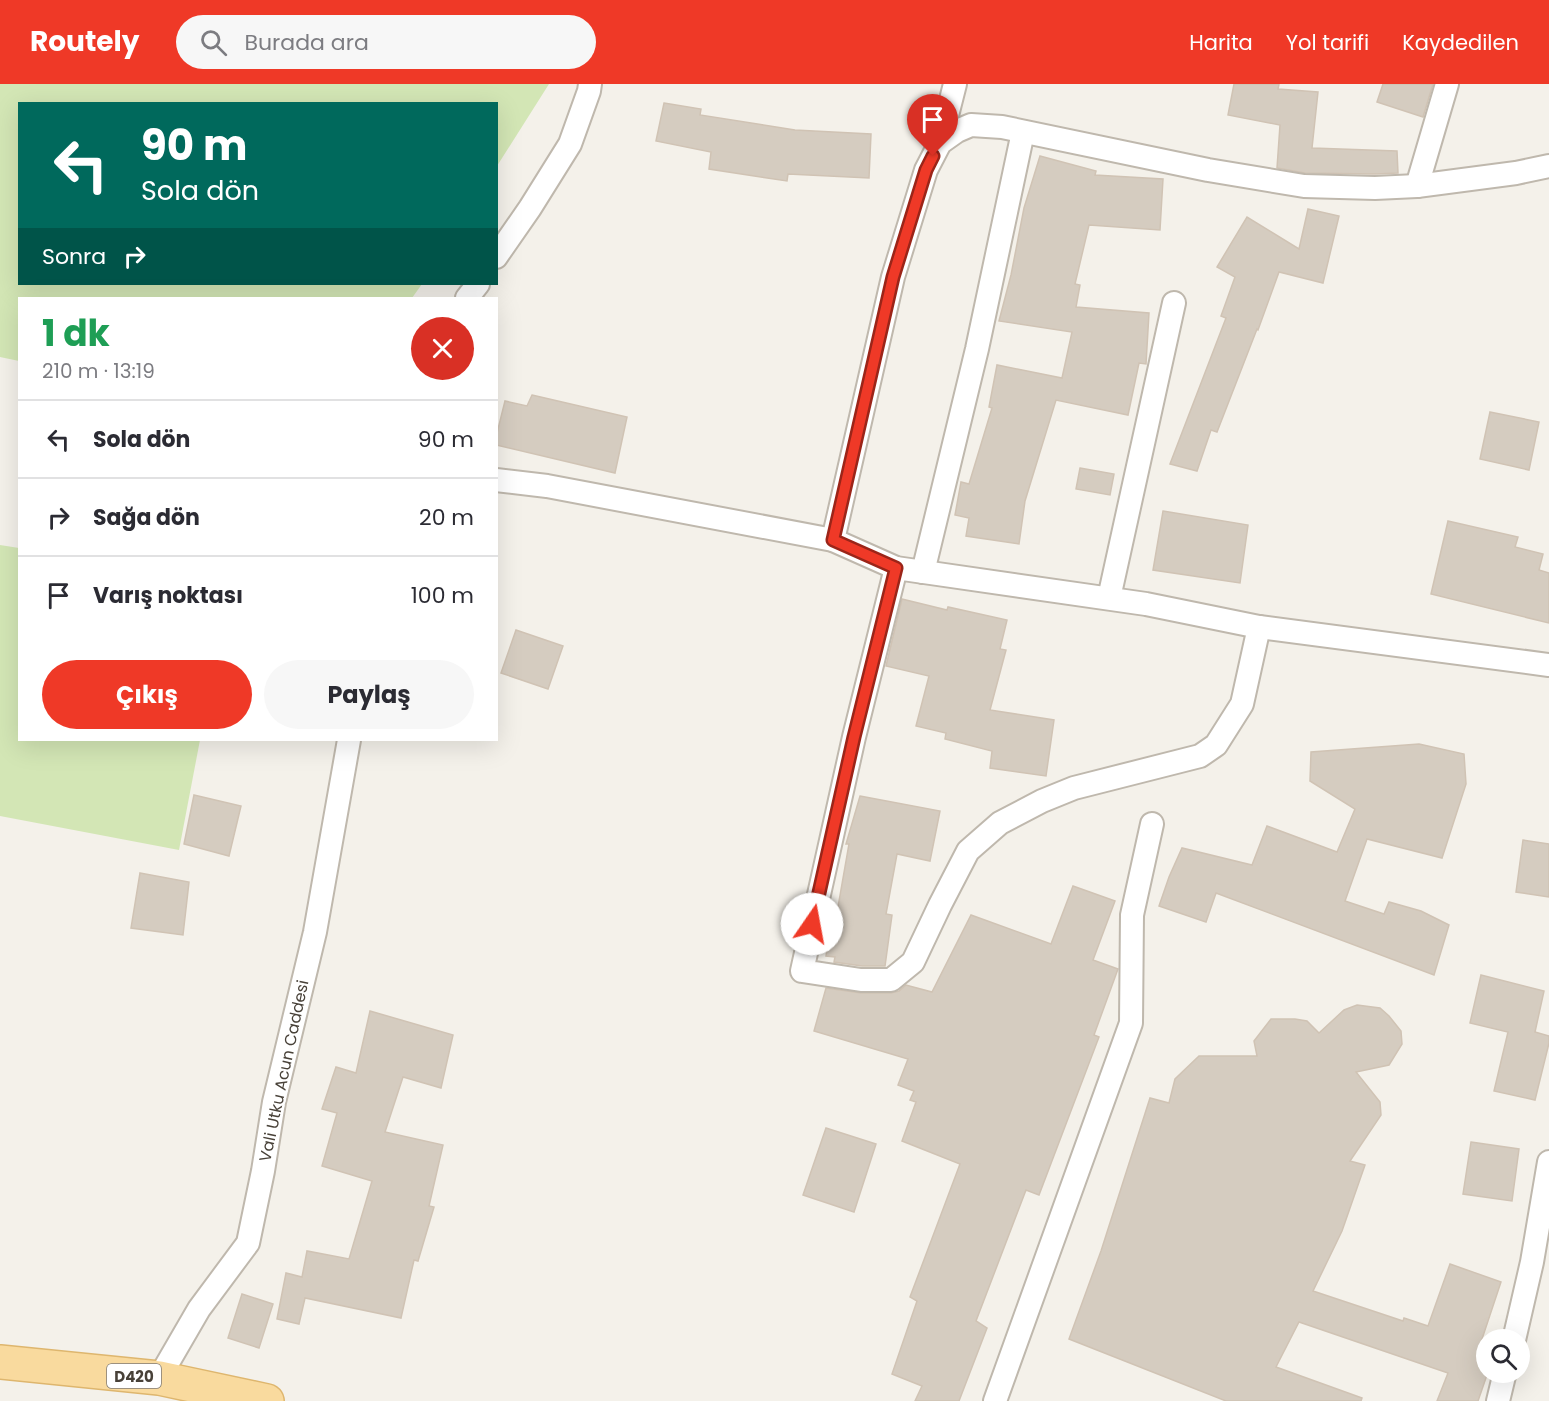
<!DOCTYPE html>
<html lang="tr">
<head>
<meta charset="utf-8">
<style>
  :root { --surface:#fff; --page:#f7f7f7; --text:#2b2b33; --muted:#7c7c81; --line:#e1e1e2; --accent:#ef3927 }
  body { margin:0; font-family:Poppins,sans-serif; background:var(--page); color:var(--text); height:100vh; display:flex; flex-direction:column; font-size:22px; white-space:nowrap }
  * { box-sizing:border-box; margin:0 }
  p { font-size:20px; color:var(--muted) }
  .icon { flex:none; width:33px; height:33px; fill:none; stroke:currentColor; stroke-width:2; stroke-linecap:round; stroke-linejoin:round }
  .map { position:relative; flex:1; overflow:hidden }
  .side { position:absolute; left:18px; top:213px; width:480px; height:444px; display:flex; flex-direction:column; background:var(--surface); border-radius:0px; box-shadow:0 6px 24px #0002 }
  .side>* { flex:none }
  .top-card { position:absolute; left:18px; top:18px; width:480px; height:183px; border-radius:0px; box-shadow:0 6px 24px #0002; background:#00695c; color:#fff; overflow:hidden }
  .controls { position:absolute; left:1476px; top:1245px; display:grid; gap:12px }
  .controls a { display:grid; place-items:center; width:54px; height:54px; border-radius:50%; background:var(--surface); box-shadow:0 6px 24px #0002; font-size:30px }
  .pin { position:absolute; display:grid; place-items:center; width:51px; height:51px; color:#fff; margin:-62px -26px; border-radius:50% 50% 50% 0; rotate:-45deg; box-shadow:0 0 6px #0007 }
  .pin .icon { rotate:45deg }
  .me { position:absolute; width:66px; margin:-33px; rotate:12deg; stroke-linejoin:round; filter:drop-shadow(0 0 4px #0008) }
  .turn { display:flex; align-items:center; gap:21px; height:126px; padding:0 24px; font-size:27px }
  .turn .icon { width:78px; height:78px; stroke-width:2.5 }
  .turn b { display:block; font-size:42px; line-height:51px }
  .then { display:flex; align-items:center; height:57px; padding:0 24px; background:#0003; gap:12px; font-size:22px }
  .round { display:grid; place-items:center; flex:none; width:63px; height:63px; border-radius:32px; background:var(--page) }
  .headline { display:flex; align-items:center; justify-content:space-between; height:102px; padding:0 24px }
  h1 { font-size:36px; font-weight:700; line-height:45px; color:#1e9e55 }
  .cta { display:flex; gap:12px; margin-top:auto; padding:12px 24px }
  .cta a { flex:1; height:69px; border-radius:36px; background:var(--accent); color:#fff; font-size:24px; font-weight:700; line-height:69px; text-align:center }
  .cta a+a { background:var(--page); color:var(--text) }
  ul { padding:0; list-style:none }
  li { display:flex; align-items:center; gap:18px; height:78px; padding:0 24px; border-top:2px solid var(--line) }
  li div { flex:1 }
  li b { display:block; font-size:22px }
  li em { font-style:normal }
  header { display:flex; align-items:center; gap:36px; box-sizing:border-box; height:84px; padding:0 30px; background:var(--accent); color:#fff }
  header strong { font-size:28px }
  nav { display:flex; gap:33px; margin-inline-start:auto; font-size:21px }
  .search { width:420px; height:54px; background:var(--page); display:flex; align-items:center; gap:15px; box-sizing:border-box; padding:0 21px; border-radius:33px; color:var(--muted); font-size:22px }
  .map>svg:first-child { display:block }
  .green { fill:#d3e6b5 }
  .building { fill:#d5ccc0; stroke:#d0c3b4; stroke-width:1.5 }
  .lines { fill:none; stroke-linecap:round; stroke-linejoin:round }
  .minor-casing { stroke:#bfb8ad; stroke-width:26 }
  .primary-casing { stroke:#deb66e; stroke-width:36 }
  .minor { stroke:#fff; stroke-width:22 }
  .primary { stroke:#f9da9e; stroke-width:33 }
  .route-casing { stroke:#9b2519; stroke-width:15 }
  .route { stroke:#ef3927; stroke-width:10 }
  .labels { text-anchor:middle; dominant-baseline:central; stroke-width:4.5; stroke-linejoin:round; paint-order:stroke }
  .shield { fill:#fff; stroke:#7f7a74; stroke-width:1.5 }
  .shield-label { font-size:15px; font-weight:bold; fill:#484138 }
  .street-label { font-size:16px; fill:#484138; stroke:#fff }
</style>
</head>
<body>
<header>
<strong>Routely</strong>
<div class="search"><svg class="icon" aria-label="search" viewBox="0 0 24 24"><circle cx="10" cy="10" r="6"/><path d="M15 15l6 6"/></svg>Burada ara</div>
<nav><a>Harita</a><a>Yol tarifi</a><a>Kaydedilen</a></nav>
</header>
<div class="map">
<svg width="1549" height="1317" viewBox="0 0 1549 1317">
  <rect width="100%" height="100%" fill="#f4f1ea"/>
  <g class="green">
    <path d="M 0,0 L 549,0 L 497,82 L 496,20 L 20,20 L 20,200 L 422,200 L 412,214 L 20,214 L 19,277 L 0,273 Z"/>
    <path d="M 0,461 L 19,464 L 20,656 L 200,656 L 179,766 L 0,732 Z"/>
  </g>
  <g class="building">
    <path d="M 1234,0 L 1279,0 L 1278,5 L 1318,8 L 1312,64 L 1397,67 L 1398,89 L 1375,90 L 1305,89 L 1277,84 L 1280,41 L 1228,31 Z"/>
    <path d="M 1383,0 L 1433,0 L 1423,33 L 1377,18 Z"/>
    <path d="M 664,19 L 701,25 L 700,31 L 795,46 L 871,50 L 869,94 L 788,90 L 787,97 L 709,85 L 711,68 L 656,57 Z"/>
    <path d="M 1040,72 L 1096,87 L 1095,91 L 1163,95 L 1160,146 L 1089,141 L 1075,200 L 1080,201 L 1076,223 L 1149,229 L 1146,280 L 1139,279 L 1128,331 L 1056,316 L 1025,417 L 1019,460 L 966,452 L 969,434 L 955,431 L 961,398 L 969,400 L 992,324 L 989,323 L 997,281 L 1062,294 L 1072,248 L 999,237 L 1011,191 L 1024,124 Z"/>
    <path d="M 1308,125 L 1339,132 L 1323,199 L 1279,188 L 1258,246 L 1257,245 L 1217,348 L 1211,346 L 1197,387 L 1170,380 L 1226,234 L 1221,232 L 1235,193 L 1217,183 L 1247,133 L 1299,165 Z"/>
    <path d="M 532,311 L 627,333 L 615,389 L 496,361 L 496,353 L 505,317 L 527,322 Z"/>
    <path d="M 1490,328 L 1539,338 L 1529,386 L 1480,375 Z"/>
    <path d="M 1080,384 L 1114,390 L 1110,411 L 1076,405 Z"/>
    <path d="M 1163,427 L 1248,441 L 1240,499 L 1153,486 Z"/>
    <path d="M 1448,437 L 1518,453 L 1515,463 L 1543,470 L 1539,486 L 1549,489 L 1549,539 L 1431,510 Z"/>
    <path d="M 902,515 L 947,526 L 948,523 L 1007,536 L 1000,565 L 1006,566 L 990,626 L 1054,636 L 1046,692 L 990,684 L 992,667 L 945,655 L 946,649 L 916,642 L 929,592 L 886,582 Z"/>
    <path d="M 516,546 L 563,562 L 548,605 L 501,589 Z"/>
    <path d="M 1419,660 L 1464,670 L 1466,700 L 1442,774 L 1367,755 L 1345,817 L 1384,830 L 1389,818 L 1421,827 L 1449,841 L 1434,891 L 1216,809 L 1206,838 L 1159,822 L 1169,793 L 1182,764 L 1252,781 L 1267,742 L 1337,768 L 1355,725 L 1310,697 L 1311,668 Z"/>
    <path d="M 194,711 L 241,722 L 229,772 L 184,760 Z"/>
    <path d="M 860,712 L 940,727 L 930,777 L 897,770 L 886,830 L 892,831 L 885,882 L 862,882 L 834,878 L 835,873 L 826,872 L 833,822 L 838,823 L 849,760 L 846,760 Z"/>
    <path d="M 1523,756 L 1549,760 L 1549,813 L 1516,808 Z"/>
    <path d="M 140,789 L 189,798 L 183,851 L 131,844 Z"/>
    <path d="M 1073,802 L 1115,817 L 1093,876 L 1118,885 L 1094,951 L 1099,953 L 1039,1111 L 1026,1106 L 976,1237 L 987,1244 L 959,1317 L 915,1317 L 922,1302 L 892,1290 L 917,1217 L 910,1213 L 960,1080 L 902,1057 L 916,1018 L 910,1016 L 914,1007 L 898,1001 L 908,975 L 814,947 L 826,904 L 861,909 L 891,909 L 899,907 L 906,901 L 932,908 L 971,831 L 1051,860 Z"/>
    <path d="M 1481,891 L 1544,907 L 1535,948 L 1549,952 L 1549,959 L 1535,1016 L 1494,1007 L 1508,948 L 1470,939 Z"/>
    <path d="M 1357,921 L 1380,924 L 1389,932 L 1401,947 L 1402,960 L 1389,981 L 1356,988 L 1380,1018 L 1381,1031 L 1350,1077 L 1365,1081 L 1342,1147 L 1313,1207 L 1403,1237 L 1404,1234 L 1428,1242 L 1450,1180 L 1501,1198 L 1480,1261 L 1486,1260 L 1486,1288 L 1488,1288 L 1478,1317 L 1437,1317 L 1448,1289 L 1299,1238 L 1276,1283 L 1362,1314 L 1361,1317 L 1226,1317 L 1069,1255 L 1101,1167 L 1150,1014 L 1169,1019 L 1175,995 L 1199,972 L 1257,972 L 1254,957 L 1271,935 L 1295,935 L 1307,937 L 1319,949 L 1344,926 Z"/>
    <path d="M 370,927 L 453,951 L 441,1004 L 403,993 L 385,1048 L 443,1061 L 429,1122 L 434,1123 L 418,1177 L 414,1176 L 401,1234 L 305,1214 L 299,1240 L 277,1235 L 286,1189 L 302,1193 L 307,1167 L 349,1175 L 372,1097 L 322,1082 L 337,1029 L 322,1025 L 336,983 L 356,989 Z"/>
    <path d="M 826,1044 L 876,1060 L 854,1128 L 803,1111 Z"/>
    <path d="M 1471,1058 L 1519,1065 L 1512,1117 L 1463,1110 Z"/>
    <path d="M 242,1210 L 273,1220 L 259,1264 L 228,1254 Z"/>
  </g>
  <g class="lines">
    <g class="minor-casing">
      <g id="minor">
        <path d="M 940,59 L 955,0"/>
        <path d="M 1417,102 L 1447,0"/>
        <path d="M 496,173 L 530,124 L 570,60 L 589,7 L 590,0"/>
        <path d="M 467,214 L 478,200"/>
        <path d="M 496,396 L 547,402 L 833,456 L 896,484 L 1146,520 L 1259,543 L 1549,581"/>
        <path d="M 833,456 L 893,193 L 926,86 L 940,59 L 957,47 L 971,41 L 1002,43 L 1208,86 L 1304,102 L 1375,104 L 1417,102 L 1516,89 L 1549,82"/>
        <path d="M 896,484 L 854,653 L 802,887 L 861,896 L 891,896 L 913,878 L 940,821 L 968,767 L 1000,739 L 1042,717 L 1074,704 L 1200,672 L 1216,661 L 1242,620 L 1259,543"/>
        <path d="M 923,488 L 977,265 L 1023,48"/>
        <path d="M 1109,514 L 1174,219"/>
        <path d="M 1514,1256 L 1532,1178 L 1549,1078"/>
        <path d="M 159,1294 L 199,1225 L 248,1159 L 263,1087 L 274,1018 L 315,848 L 349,656"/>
        <path d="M 995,1317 L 1131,939 L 1132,831 L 1152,740"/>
        <path d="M 1498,1317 L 1505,1288"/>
      </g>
    </g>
    <g class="primary-casing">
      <path id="primary" d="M 0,1278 L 159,1294 L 267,1317"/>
    </g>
    <use href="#minor" class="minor"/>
    <use href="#primary" class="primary"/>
  </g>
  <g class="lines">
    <g class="route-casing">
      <path id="route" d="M 812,840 L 854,653 L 896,484 L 833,456 L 893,193 L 926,86 L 933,72"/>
    </g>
    <use href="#route" class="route"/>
  </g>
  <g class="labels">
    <rect class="shield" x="107" y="1280" width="54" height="24" rx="4.5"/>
    <g class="shield-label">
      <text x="134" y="1292">D420</text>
    </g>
    <g class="street-label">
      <text transform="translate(284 987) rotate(-78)">Vali Utku Acun Caddesi</text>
    </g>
  </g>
</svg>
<div class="controls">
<a><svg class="icon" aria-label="search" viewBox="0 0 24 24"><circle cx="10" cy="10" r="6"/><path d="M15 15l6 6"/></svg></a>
</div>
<div class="pin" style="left:933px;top:72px;background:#d93025"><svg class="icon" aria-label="arrive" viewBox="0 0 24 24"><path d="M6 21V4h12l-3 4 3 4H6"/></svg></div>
<svg class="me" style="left:812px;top:840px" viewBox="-20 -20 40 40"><circle r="19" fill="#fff"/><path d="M0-13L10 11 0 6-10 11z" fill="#ef3927"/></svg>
<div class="top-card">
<div class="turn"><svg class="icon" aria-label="left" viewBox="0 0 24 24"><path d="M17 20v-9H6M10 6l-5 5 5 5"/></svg><div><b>90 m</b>Sola dön</div></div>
<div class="then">Sonra<svg class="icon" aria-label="right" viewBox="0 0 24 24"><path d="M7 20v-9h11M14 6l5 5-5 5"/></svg></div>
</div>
<section class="side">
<div class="headline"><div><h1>1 dk</h1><p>210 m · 13:19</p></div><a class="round" style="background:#d93025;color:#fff"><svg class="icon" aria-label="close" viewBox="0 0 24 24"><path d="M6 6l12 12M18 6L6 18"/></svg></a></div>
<ul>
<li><svg class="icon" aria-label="left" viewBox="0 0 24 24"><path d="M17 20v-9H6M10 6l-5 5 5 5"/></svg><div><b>Sola dön</b></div><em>90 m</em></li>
<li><svg class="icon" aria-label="right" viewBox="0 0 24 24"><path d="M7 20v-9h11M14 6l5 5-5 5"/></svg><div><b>Sağa dön</b></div><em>20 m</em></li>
<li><svg class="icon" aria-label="arrive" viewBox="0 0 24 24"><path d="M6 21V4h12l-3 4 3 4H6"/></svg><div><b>Varış noktası</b></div><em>100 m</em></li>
</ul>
<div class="cta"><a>Çıkış</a><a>Paylaş</a></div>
</section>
</div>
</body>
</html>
